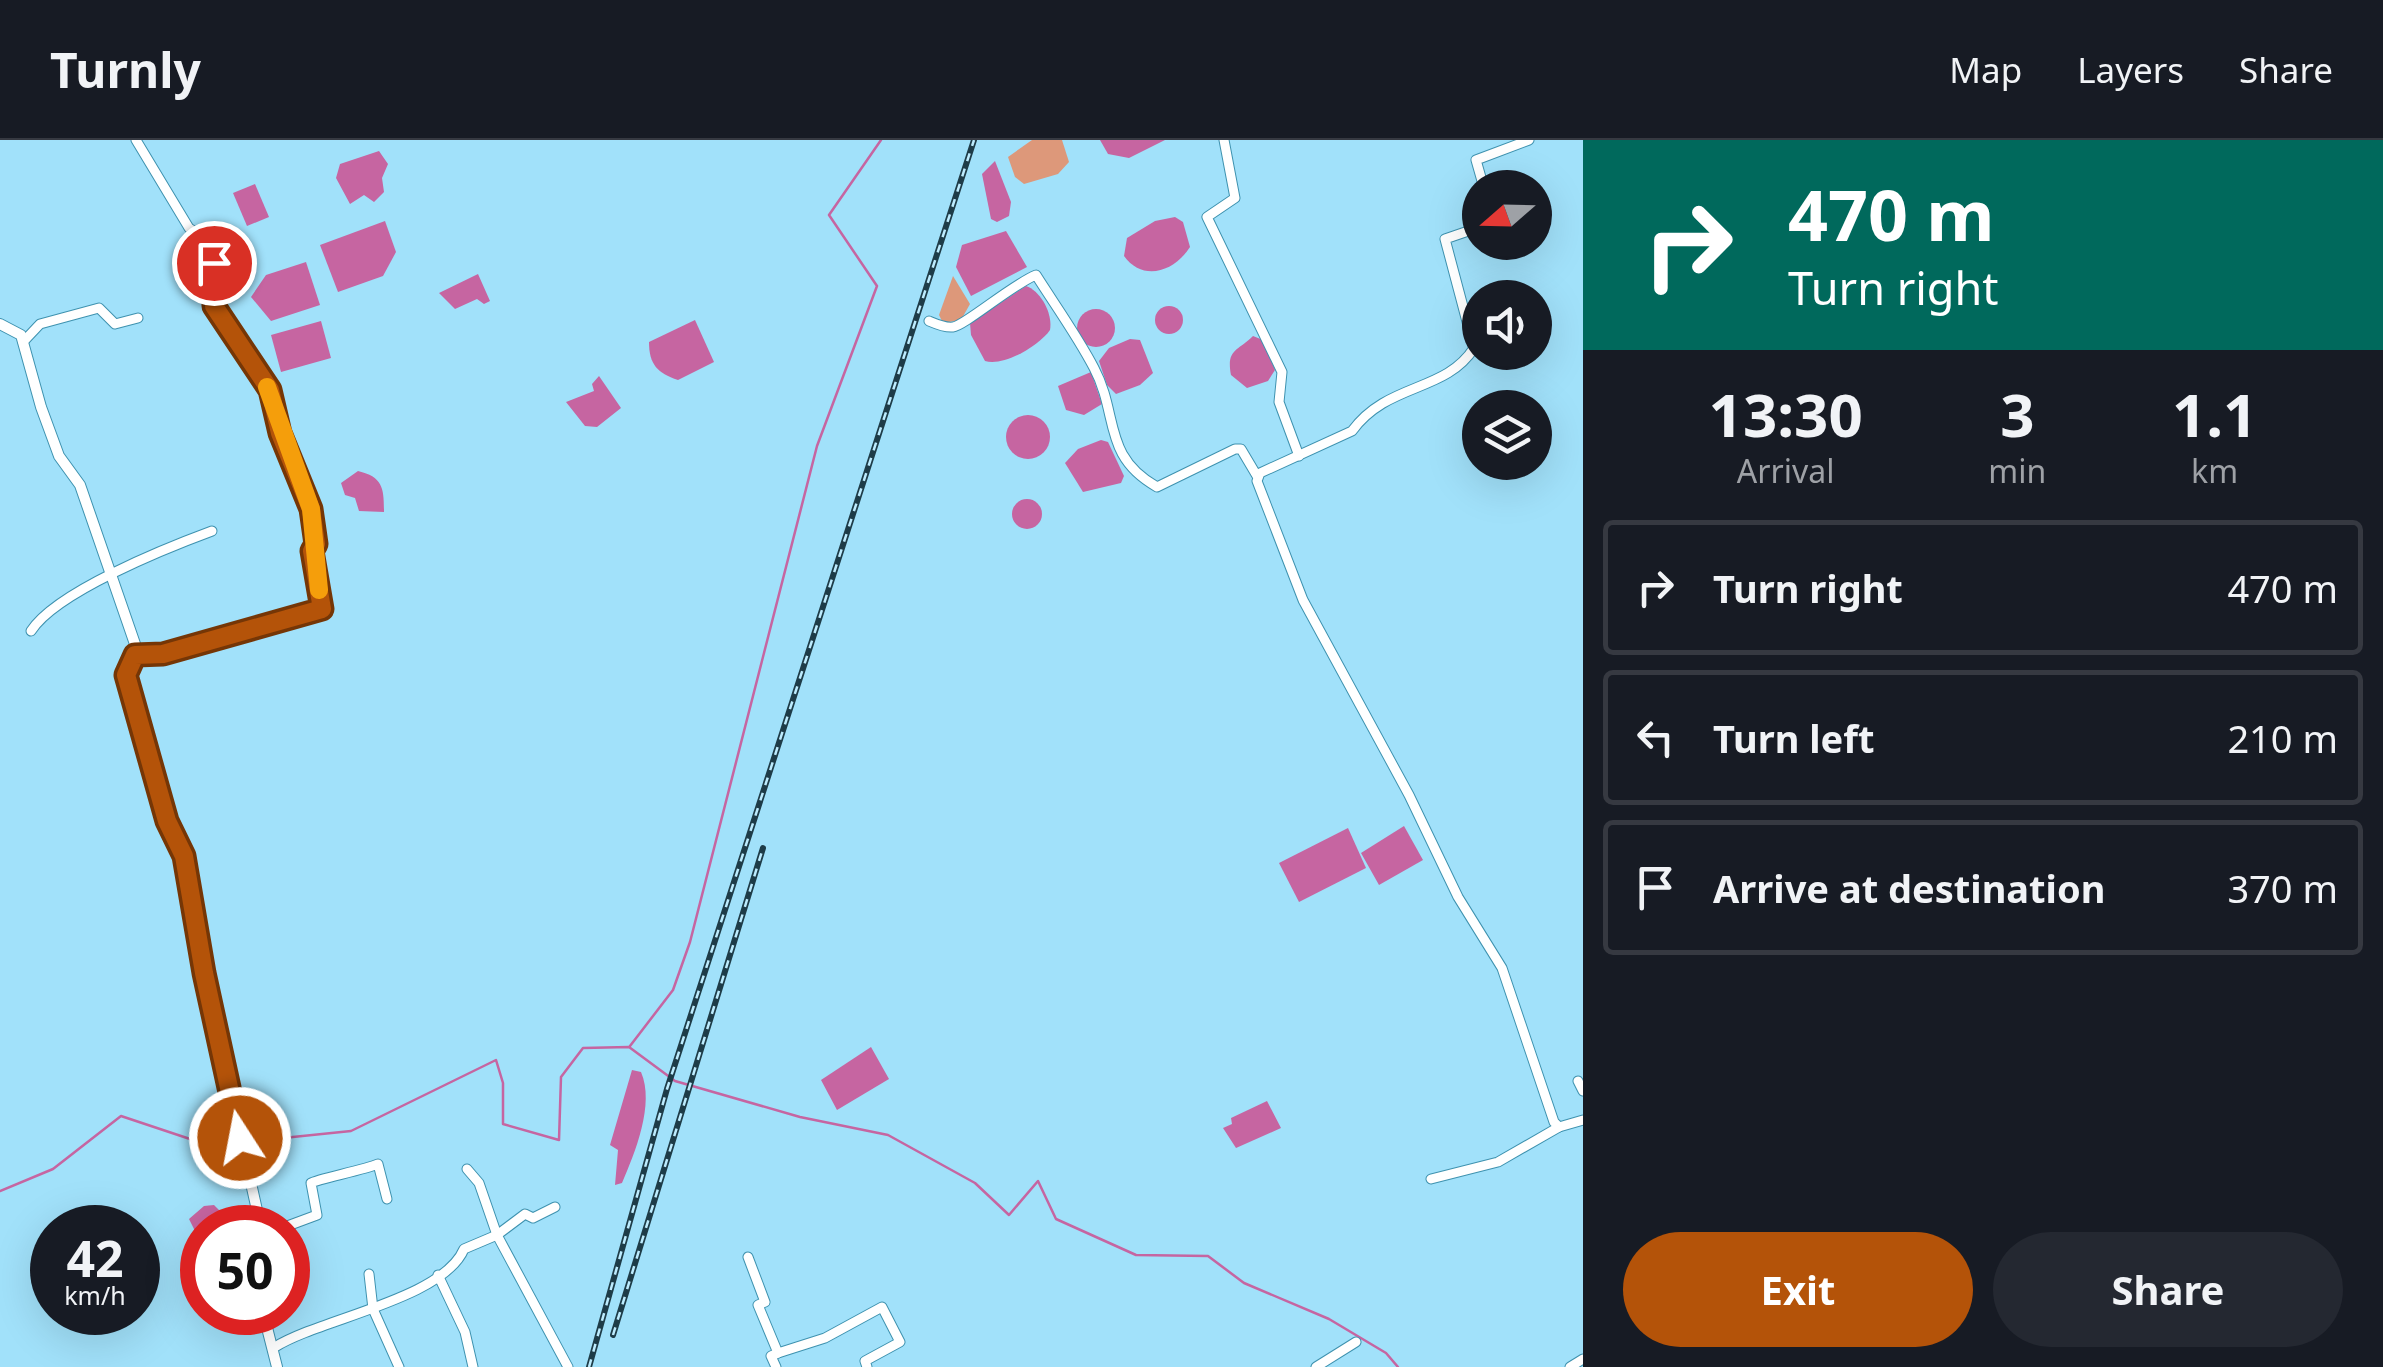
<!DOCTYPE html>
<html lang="en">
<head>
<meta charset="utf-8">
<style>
  :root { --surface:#171b24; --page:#242831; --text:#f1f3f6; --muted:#9ea1a6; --line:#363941; --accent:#b45309 }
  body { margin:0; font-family:"Noto Sans",sans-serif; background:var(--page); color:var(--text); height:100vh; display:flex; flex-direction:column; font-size:38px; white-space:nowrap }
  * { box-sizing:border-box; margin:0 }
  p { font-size:32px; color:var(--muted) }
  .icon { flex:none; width:55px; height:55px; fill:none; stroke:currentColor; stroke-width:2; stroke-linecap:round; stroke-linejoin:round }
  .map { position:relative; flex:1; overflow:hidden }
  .panel { display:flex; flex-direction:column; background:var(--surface); width:800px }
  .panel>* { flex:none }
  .banner { background:#00695c; color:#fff; overflow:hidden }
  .needle { width:65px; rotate:250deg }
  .buttons { position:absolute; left:1462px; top:30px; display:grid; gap:20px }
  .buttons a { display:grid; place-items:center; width:90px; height:90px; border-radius:50%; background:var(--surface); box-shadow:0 10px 40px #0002; font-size:50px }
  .speed { position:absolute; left:30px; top:1065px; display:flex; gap:20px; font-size:50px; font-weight:700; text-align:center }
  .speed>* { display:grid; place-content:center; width:130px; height:130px; border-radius:50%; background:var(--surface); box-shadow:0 10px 40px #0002; line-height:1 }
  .speed small { font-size:25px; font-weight:400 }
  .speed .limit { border:15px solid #d22; background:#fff; color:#111 }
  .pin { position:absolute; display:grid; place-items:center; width:85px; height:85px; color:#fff; margin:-42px; border:5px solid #fff; border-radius:50%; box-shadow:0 2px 10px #0007 }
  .me { position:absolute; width:110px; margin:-55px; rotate:349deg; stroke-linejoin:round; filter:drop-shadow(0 0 8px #0008) }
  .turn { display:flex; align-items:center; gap:35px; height:210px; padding:0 40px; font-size:45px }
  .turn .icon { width:130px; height:130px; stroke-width:2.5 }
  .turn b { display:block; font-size:70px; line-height:85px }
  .eta { display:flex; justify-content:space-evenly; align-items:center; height:170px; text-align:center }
  .eta b { font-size:60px; font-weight:700; line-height:70px }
  .cta { display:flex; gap:20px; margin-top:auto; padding:20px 40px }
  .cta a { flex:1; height:115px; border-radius:60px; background:var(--accent); color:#fff; font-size:40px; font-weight:700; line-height:115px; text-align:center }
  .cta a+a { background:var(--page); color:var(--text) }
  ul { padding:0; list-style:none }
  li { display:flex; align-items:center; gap:30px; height:135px; margin:0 20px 15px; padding:0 20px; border:5px solid var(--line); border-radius:10px }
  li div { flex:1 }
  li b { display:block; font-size:38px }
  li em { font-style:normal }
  header { display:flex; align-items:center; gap:60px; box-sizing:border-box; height:140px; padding:0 50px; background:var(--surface); border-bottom:2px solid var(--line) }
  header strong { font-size:48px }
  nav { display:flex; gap:55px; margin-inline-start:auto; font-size:35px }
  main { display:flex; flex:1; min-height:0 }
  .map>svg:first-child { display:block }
  .green { fill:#dd987a }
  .water { fill:#c665a1 }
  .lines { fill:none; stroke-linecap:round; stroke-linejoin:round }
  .stream { stroke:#c665a1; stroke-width:2.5 }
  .minor-casing { stroke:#3e92af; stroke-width:11 }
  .major-casing { stroke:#3e92af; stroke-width:12 }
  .minor { stroke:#fff; stroke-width:9 }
  .major { stroke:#fff; stroke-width:10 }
  .rail-casing { stroke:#1e3c48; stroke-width:6 }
  .rail { stroke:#bdecfe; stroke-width:2.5; stroke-dasharray:8; stroke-linecap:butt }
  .route-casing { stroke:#753606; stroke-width:25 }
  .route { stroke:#b45309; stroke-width:18 }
  .slow { stroke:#f59e0b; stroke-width:18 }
</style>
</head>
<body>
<header>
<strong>Turnly</strong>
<nav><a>Map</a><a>Layers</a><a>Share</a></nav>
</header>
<main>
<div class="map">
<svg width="1583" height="1227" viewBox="0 0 1583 1227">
  <rect width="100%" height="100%" fill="#a1e1fa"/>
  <g class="green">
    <path d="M 1032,0 L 1062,0 L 1069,22 L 1058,34 L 1024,44 L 1015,37 L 1008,17 Z"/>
    <path d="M 953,136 L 970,164 L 961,180 L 943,183 L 939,175 Z"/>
  </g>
  <g class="water">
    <path d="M 1100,0 L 1165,0 L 1129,18 L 1108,14 Z"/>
    <path d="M 379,11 L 388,24 L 382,38 L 384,52 L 374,62 L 364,55 L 350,64 L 336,38 L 340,24 Z"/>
    <path d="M 995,21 L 1011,62 L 1009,76 L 997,82 L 991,79 L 982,34 Z"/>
    <path d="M 255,44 L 269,77 L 247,86 L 233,53 Z"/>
    <path d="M 1175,77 L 1183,82 L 1190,107 C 1174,132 1143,142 1124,116 L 1127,98 L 1155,81 Z"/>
    <path d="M 385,81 L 396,112 L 383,136 L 338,152 L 320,105 Z"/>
    <path d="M 1006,91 L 1027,127 L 971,156 L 956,127 L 962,105 Z"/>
    <path d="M 306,122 L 320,165 L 271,181 L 251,157 L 266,135 Z"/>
    <path d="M 478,134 L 490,161 L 484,164 L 477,159 L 455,169 L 439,153 Z"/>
    <path d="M 1026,146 C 1041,151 1053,174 1050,190 C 1039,206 1003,227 985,221 L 971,195 L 970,183 Z"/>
    <circle cx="1169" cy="180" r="14"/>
    <circle cx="1096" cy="188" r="19"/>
    <path d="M 695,180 L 714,222 L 678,240 C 657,233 649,224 649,202 Z"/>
    <path d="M 321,181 L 331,218 L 281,232 L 271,195 Z"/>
    <path d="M 1253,196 L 1263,200 L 1275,230 L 1268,241 L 1247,248 L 1231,235 C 1226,209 1238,211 1253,196 Z"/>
    <path d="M 1130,199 L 1140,200 L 1153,233 L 1140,245 L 1116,254 L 1107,245 L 1099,221 L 1109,208 Z"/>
    <path d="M 1091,232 L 1102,264 L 1084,275 L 1066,270 L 1058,246 Z"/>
    <path d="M 599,236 L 621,268 L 597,287 L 585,286 L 566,262 L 594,251 L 592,244 Z"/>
    <circle cx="1028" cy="297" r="22"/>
    <path d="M 1101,300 L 1108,302 L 1124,336 L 1121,343 L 1083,352 L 1065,323 L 1078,309 Z"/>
    <path d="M 358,331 C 383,337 384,348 384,372 L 359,371 L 355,358 L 345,355 L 341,343 Z"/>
    <circle cx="1027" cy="374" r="15"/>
    <path d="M 1404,686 L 1423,720 L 1379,745 L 1361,713 Z"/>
    <path d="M 1348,688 L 1366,728 L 1299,762 L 1279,723 Z"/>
    <path d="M 871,907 L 889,939 L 837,970 L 821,940 Z"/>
    <path d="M 632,930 L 641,932 C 655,964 635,1013 622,1043 L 615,1045 L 618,1010 L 610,1005 Z"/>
    <path d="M 1267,961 L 1281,988 L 1236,1008 L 1223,988 L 1232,984 L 1231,978 Z"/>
    <path d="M 214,1065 L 223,1074 L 225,1087 L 202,1088 L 202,1105 L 189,1079 L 204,1066 Z"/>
  </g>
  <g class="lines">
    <g class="stream">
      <path d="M 630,906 L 673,850 L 690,802 L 817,306 L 877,146 L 829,75 L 881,0"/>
      <path d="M 244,1002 L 351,991 L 496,920 L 503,943 L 503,984 L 559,1000 L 561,937 L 583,908 L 629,907 L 675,941 L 800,977 L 888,995 L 975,1043 L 1009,1075 L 1038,1041 L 1056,1079 L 1136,1115 L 1208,1116 L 1244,1143 L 1329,1179 L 1386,1213 L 1398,1227"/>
      <path d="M 0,1051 L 53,1029 L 121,976 L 208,1005 L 236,1002"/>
    </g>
    <g class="minor-casing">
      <g id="minor">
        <path d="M 1224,0 L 1235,58 L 1207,77 L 1282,232 L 1279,262 L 1299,316"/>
        <path d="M 1484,48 L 1476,20 L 1529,0"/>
        <path d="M 1480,87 L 1445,99 L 1474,208 C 1445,253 1388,242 1352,291 L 1260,333 L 1257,341 L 1303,460 L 1409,655 L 1458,757 L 1502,828 L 1554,982 L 1559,987 L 1583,980"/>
        <path d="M 929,181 C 936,184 945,188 953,187 C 964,186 1013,144 1036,135 C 1055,165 1078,197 1094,228 C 1119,275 1102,316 1157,347 L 1235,309 L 1241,309 L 1257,336"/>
        <path d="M 23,202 L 40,184 L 99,168 L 115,184 L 138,178"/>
        <path d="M 31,491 C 56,452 166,408 212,391"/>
        <path d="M 135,515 L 163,513 L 322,469 L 312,411 C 328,383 291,322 281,294 C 275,280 276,262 269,249 C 253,222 232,198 217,171 C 202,143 228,110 189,88 L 136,0"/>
        <path d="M 1578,941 L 1583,951"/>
        <path d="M 467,1029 L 479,1043 L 497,1095 L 568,1227"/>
        <path d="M 1431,1039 L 1498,1022 L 1559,987"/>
        <path d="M 282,1088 L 317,1075 L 311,1043 C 317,1039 364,1030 378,1024 L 387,1059"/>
        <path d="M 748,1117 L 765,1162 L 758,1165 L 778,1213 L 771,1216 L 776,1227"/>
        <path d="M 369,1134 L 373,1169 L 399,1227"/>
        <path d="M 438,1135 L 465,1192 L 473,1227"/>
        <path d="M 275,1207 C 319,1179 443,1159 464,1109 L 497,1095 L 525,1074 L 533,1078 L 555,1067"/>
        <path d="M 778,1213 L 825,1198 L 882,1167 L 900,1202 L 865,1221 L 867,1227"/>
        <path d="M 1316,1227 L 1356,1202"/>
        <path d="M 1570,1227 L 1583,1219"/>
      </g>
    </g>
    <g class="major-casing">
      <g id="major">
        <path d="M 0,184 L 21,195 L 41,267 L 59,316 L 80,345 L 135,504 L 126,542 L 167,681 L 184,716 L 204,833 L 261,1088"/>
        <path d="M 263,1172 L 277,1227"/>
      </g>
    </g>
    <use href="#minor" class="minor"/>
    <use href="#major" class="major"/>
    <g class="rail-casing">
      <g id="rail">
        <path d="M 613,1195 L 763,708"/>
        <path d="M 589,1227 L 667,949 L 974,0"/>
      </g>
    </g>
    <use href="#rail" class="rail"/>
  </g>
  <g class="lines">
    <g class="route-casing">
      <path id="route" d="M 214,123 L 214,166 L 270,250 L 280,293 L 311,369 L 316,404 L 312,411 L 322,469 L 163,514 L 135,515 L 126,535 L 167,681 L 184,716 L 204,833 L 240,998"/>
    </g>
    <use href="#route" class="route"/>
    <path class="slow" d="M 267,247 L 311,369 L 319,450"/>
  </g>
</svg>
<div class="buttons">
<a><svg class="needle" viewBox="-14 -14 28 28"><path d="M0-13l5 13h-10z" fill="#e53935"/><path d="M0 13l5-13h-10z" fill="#9ea1a6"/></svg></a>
<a><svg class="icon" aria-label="sound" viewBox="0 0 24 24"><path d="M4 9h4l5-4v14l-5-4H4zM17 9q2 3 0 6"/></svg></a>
<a><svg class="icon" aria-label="layers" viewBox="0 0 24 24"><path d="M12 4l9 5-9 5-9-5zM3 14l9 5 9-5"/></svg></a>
</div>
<div class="speed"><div>42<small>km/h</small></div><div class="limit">50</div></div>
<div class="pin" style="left:214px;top:123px;background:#d93025"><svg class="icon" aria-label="arrive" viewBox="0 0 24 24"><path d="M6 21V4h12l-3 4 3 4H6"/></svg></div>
<svg class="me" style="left:240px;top:998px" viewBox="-20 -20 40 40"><circle r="17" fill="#b45309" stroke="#fff" stroke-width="3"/><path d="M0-11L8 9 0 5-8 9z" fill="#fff"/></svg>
</div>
<section class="panel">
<div class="banner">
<div class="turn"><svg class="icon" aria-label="right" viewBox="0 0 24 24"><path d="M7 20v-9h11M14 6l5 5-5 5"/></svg><div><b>470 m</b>Turn right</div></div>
</div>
<div class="eta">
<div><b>13:30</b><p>Arrival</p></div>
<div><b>3</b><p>min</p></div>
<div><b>1.1</b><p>km</p></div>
</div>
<ul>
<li><svg class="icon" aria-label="right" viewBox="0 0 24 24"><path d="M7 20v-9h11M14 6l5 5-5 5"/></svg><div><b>Turn right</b></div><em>470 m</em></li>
<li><svg class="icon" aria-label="left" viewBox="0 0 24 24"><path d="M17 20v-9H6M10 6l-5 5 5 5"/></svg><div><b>Turn left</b></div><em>210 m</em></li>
<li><svg class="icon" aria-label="arrive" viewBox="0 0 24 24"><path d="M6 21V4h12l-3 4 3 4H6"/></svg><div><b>Arrive at destination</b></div><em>370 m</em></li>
</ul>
<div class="cta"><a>Exit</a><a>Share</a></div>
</section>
</main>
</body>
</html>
